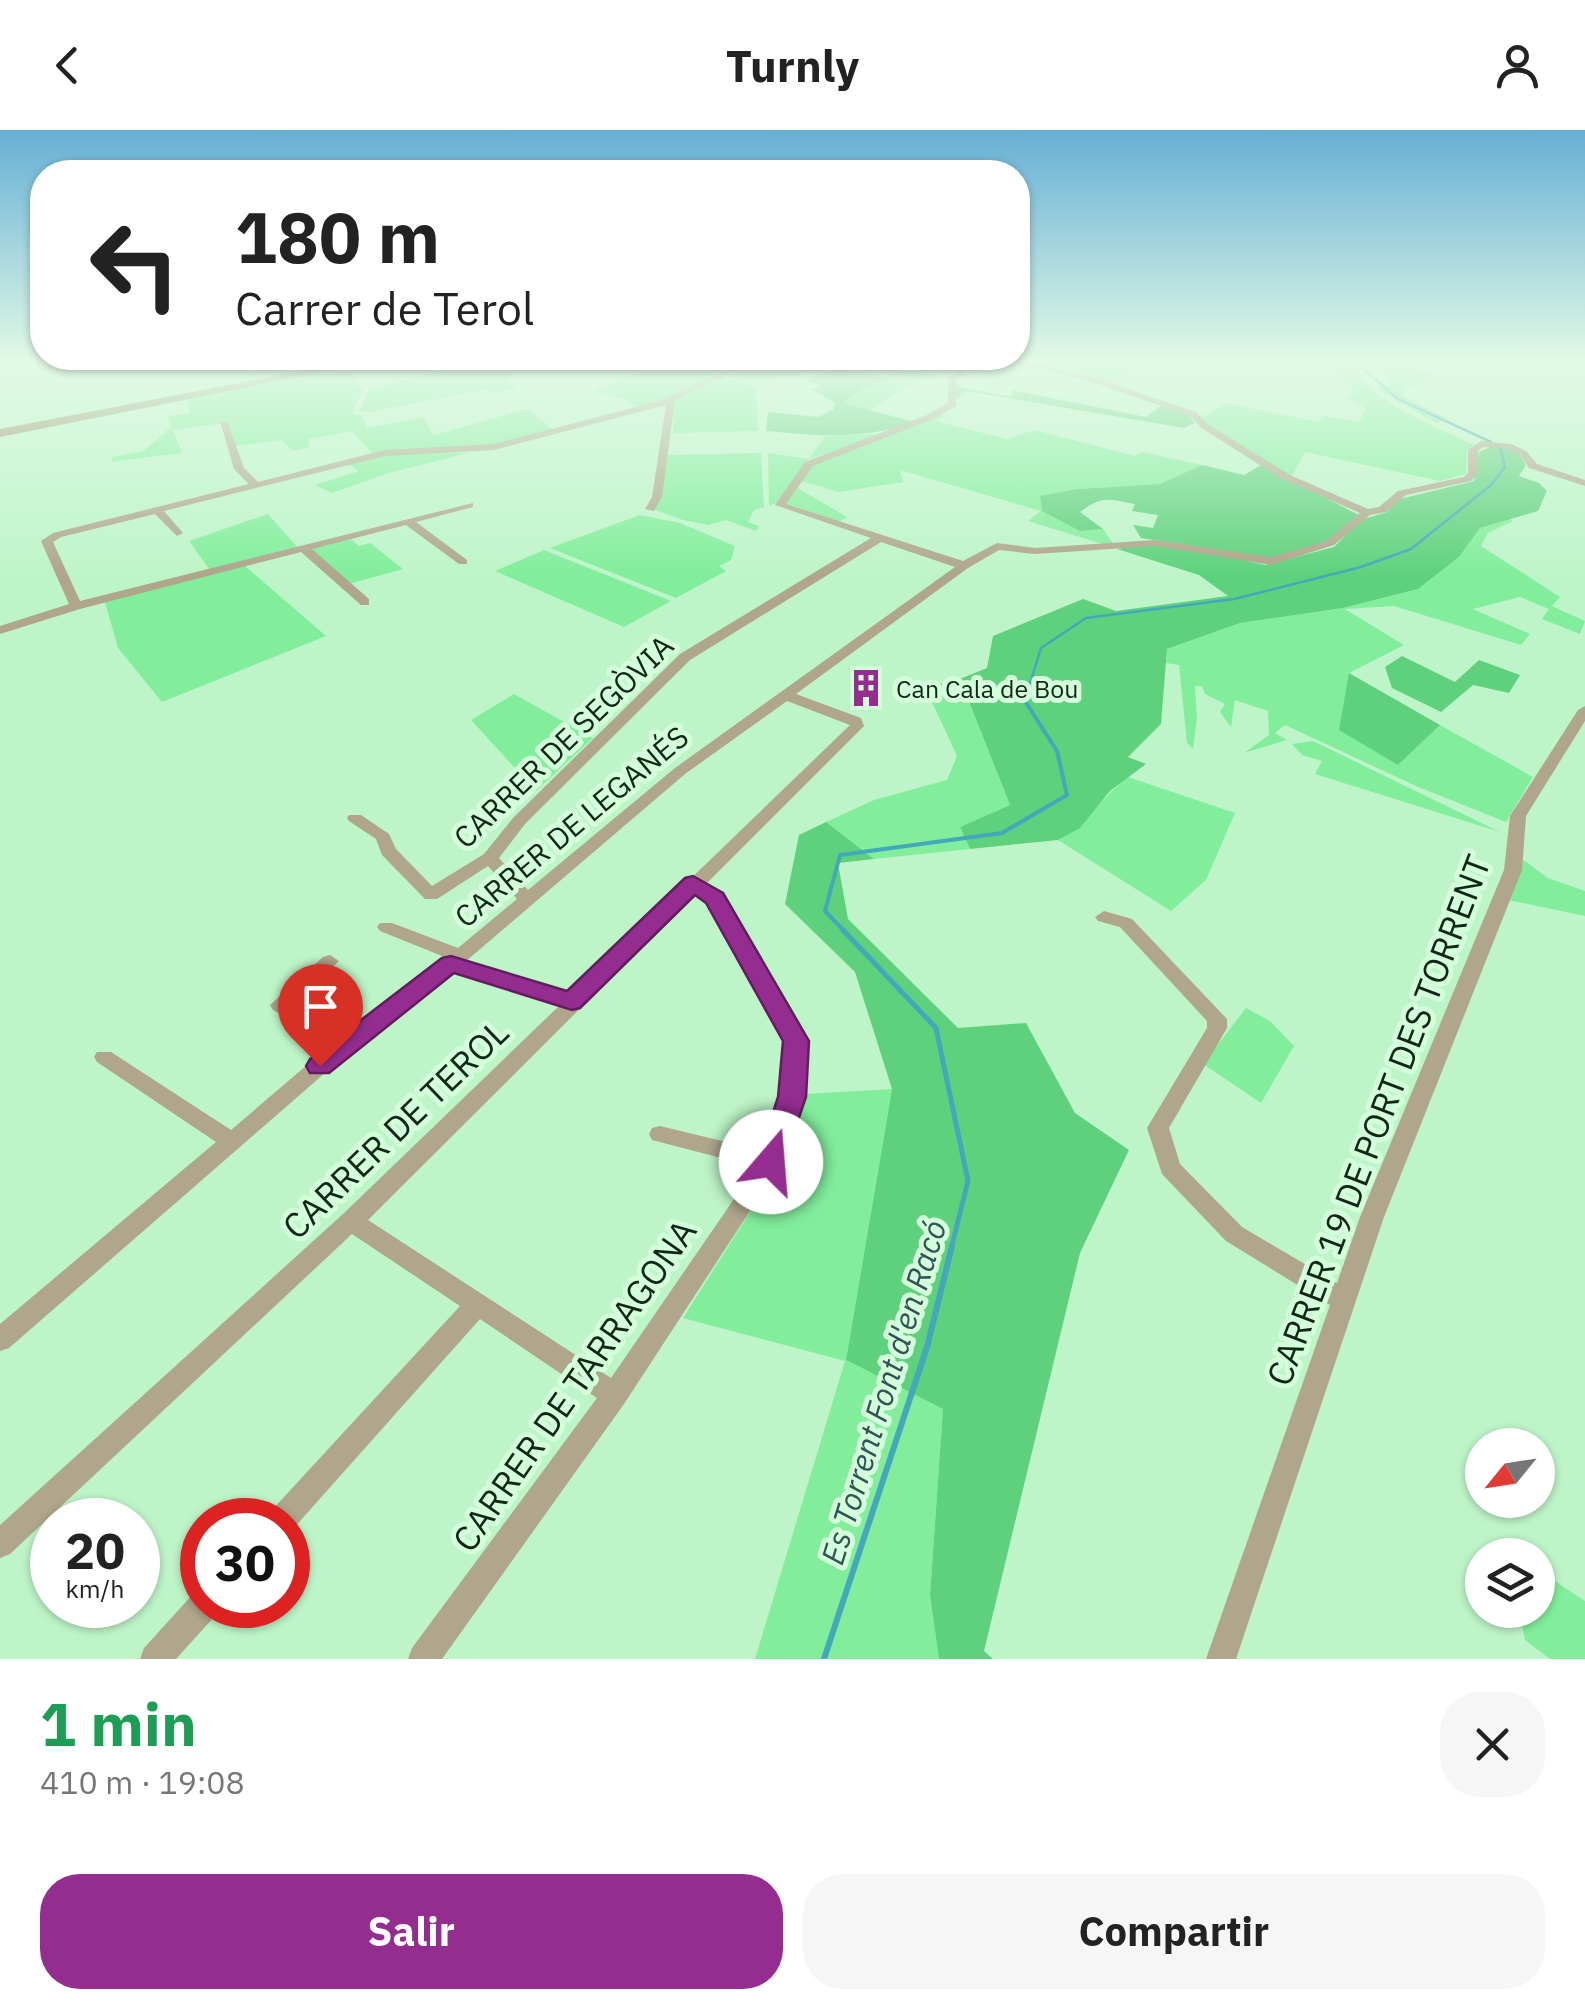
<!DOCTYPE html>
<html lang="es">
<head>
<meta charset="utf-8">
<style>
  :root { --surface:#fff; --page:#f6f6f6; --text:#222; --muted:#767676; --accent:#952d90 }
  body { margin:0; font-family:"IBM Plex Sans",sans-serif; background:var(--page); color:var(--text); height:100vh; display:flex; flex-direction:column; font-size:38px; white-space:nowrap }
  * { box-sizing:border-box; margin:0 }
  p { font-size:32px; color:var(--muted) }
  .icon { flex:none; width:55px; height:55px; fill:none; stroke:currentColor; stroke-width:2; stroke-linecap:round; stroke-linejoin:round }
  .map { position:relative; height:1529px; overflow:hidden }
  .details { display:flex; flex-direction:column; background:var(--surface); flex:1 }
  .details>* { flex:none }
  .top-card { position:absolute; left:30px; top:30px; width:1000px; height:210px; border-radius:40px; box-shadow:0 2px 8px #0004; background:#fff; color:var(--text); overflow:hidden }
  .needle { width:65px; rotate:240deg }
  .fabs { position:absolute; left:1465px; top:1298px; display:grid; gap:20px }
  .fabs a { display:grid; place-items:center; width:90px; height:90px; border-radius:50%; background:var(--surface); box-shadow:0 2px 8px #0004; font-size:50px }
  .speed { position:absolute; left:30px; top:1368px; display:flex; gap:20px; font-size:50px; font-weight:700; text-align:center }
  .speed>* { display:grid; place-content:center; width:130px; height:130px; border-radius:50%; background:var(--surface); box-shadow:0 2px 8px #0004; line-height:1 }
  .speed small { font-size:25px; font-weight:400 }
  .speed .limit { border:15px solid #d22; background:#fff; color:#111 }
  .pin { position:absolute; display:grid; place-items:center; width:85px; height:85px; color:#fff; margin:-102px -42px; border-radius:50% 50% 50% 0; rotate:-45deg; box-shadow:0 0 10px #0007 }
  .pin .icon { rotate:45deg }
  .me { position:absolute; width:110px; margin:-55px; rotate:18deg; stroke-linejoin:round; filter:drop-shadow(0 0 8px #0008) }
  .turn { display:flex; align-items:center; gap:35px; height:210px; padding:0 40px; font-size:45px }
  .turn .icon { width:130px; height:130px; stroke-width:2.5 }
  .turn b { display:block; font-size:70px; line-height:85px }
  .round { display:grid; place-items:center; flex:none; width:105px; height:105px; border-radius:40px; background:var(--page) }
  .overview { display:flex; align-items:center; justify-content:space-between; height:170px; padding:0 40px }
  h1 { font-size:60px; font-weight:700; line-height:75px; color:#1e9e55 }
  .action { display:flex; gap:20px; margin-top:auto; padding:20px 40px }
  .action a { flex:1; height:115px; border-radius:40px; background:var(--accent); color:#fff; font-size:40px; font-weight:700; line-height:115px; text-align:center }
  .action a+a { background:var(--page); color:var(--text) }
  header { display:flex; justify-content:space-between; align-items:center; height:130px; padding:0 40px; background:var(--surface); font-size:45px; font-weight:700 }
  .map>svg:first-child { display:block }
  .green { fill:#82ee9c }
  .forest { fill:#5fd17d }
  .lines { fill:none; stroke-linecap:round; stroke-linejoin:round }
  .stream-far3 { stroke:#43a8b9; stroke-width:2.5 }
  .stream-far2 { stroke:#43a8b9; stroke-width:4 }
  .stream-far1 { stroke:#43a8b9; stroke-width:5 }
  .stream { stroke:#43a8b9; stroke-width:6 }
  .street { fill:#afa68c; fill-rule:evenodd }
  .secondary { fill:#958760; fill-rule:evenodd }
  .route { fill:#952d90; stroke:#611d5e; stroke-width:2.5 }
  .labels { text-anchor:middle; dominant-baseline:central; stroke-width:10; stroke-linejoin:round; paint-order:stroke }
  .far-poi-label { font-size:25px; fill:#112716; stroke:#d3ffda; text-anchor:start }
  .street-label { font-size:30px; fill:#112716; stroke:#d3ffda }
  .water-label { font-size:32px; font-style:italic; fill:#335257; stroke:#d3ffda }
  .near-street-label { font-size:35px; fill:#112716; stroke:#d3ffda }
</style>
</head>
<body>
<header><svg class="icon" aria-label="back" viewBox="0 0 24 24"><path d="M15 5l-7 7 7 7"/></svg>Turnly<svg class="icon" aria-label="person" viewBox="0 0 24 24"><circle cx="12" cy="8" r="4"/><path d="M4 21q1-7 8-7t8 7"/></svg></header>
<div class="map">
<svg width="1585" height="1529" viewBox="0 0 1585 1529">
  <rect width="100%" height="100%" fill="#bef5c8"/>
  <g class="green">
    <path d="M 487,231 L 504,238 L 515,259 L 490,263 L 487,259 L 371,282 L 359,281 L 370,258 Z"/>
    <path d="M 638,231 L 708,231 L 722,241 L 662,270 L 634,279 L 629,271 L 593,260 L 636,245 Z"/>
    <path d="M 757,231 L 770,231 L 765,231 L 786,238 L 786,231 L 831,231 C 793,246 763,257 722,245 Z"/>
    <path d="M 1022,231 L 1119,231 L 1138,237 L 1112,252 Z"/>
    <path d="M 1337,231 L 1350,232 C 1371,274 1433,295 1474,315 L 1467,321 L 1466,344 L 1440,351 L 1305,322 L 1291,348 L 1199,290 L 1225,273 L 1317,292 L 1325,286 L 1359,292 L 1366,279 L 1347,267 L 1355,261 L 1335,243 Z"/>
    <path d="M 1386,236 L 1440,243 L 1402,261 L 1403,266 L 1447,289 L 1436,293 L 1383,263 L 1377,256 L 1391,255 L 1379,241 Z"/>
    <path d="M 343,238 L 363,260 L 351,284 L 361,285 L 367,298 L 423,287 L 433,305 L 528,279 L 553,300 L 479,318 L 373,324 L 352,301 L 308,309 L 310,317 L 293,321 L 282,310 L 233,316 L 225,293 L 173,300 L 182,323 L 111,332 L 113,327 L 144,321 L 171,297 L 167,286 L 190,283 L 186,269 Z"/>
    <path d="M 902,240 L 947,249 L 921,248 L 870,280 L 843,273 L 853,264 Z"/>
    <path d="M 719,247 L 756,257 L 758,301 L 673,303 L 674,269 Z"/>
    <path d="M 938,285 L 945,286 L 935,291 L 1007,309 L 1034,300 L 1135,326 L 1142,322 L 1202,335 L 1161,354 L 1078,359 L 1080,401 L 1103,399 L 1114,415 L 1109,416 L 1028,391 L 1041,381 L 900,340 L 903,352 L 839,362 L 801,351 L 798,358 L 847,387 L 837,393 L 784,375 L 810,335 Z"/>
    <path d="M 882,304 L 809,329 L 776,373 L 769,376 L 768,323 L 809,329 L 825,306 Z"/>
    <path d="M 429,322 L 469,323 L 392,342 L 332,363 L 315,355 L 359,341 L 349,334 L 390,324 Z"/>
    <path d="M 761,323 L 764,377 L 754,380 L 748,392 L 759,396 L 756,401 L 726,390 L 708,395 L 683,390 L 653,379 L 666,325 Z"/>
    <path d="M 268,384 L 297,417 L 210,440 L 189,411 Z"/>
    <path d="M 640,385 L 680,393 L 735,416 L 731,430 L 719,436 L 726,441 L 676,468 L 550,418 Z"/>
    <path d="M 1510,389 L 1513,391 L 1488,403 L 1481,416 L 1560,467 L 1552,476 L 1585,491 L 1580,504 L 1542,489 L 1549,479 L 1520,467 L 1473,479 L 1530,504 L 1521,515 L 1394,476 L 1345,479 L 1404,515 L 1349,543 L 1398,635 L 1440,595 L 1533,647 L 1506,692 L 1416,656 L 1285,595 L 1275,603 L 1287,610 L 1244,623 L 1269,605 L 1268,581 L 1235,570 L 1231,597 L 1220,582 L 1225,574 L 1205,564 L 1202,556 L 1195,556 L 1197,588 L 1193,619 L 1187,613 L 1179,535 L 1166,533 L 1167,519 L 1240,493 L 1343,478 L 1418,459 L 1459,427 L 1480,398 Z"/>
    <path d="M 349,408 L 359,416 L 370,413 L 403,439 L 349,454 L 309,418 Z"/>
    <path d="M 544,420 L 671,471 L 624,497 L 495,441 Z"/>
    <path d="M 244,435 L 326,506 L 162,572 L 118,518 L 105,472 Z"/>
    <path d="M 960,549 L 1010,675 L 960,697 L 970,719 L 874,729 L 826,692 L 874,670 L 947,650 L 957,626 L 925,557 Z"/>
    <path d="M 514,564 L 593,608 L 536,661 L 471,590 Z"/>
    <path d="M 1313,611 L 1500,702 L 1315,644 L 1322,631 L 1302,625 L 1292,614 Z"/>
    <path d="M 1128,647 L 1235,683 L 1206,750 L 1171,781 L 1058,710 C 1087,694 1102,667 1128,647 Z"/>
    <path d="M 1521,728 L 1548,748 L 1585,761 L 1585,786 L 1508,770 Z"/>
    <path d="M 1246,878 L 1270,891 L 1294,916 L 1261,973 L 1203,934 Z"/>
    <path d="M 892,959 L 846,1230 L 943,1279 L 930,1465 L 939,1529 L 755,1529 L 845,1231 L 683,1188 L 781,1033 L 804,964 Z"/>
    <path d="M 1538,1440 L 1585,1471 L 1585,1529 L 1550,1529 L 1525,1510 L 1519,1480 L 1538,1480 Z"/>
  </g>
  <g class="forest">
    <path d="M 837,237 L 886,248 L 853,264 L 844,273 L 914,292 C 865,310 817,306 766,301 L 768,282 L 818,287 L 834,279 L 835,273 L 812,259 L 821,255 L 806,251 Z"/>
    <path d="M 954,250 L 959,257 L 1006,266 L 1014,265 L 1011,260 L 1146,287 L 1163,274 L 1187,284 L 1195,293 L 1184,298 L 966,261 L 957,269 Z"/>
    <path d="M 1493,316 L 1517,321 L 1526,335 L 1519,346 L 1539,353 L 1547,361 L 1538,381 L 1480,398 L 1459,427 L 1418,459 L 1343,478 L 1240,493 L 1167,519 L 1161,594 L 1128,627 L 1146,634 L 1110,661 L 1080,698 L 1058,710 L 970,719 L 960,697 L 1010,675 L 960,549 L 987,538 L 993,506 L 1083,469 L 1116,481 L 1228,466 L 1199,445 L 1117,419 L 1141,415 L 1190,418 L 1265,435 L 1334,417 L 1361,390 L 1387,382 L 1396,370 L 1474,351 L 1479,322 Z"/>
    <path d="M 1202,335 L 1244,345 L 1261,335 L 1359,385 L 1321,415 L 1271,428 L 1141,408 L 1133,395 L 1153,398 L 1158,385 L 1132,381 L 1135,374 C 1109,369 1102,365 1080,382 L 1103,399 L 1080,401 L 1042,381 L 1040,366 L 1078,359 L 1160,354 Z"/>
    <path d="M 1402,526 L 1455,552 L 1479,530 L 1520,545 L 1509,563 L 1473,555 L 1441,582 L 1392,558 L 1385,537 Z"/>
    <path d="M 1349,543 L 1440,595 L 1398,635 L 1339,600 Z"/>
    <path d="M 826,692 L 874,729 L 838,733 L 848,789 L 958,898 L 1026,893 L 1075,983 L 1129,1020 L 1080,1123 L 984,1521 L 993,1529 L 939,1529 L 930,1465 L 943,1279 L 846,1230 L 892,959 L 855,842 L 785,774 L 799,705 Z"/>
  </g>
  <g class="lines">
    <g class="stream-far3">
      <path d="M 1354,231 L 1398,269 L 1491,312"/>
      <path d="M 1028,560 L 1041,518 L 1086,488 L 1234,469 L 1361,437 L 1411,419 L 1491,355 L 1505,337 L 1500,317"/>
    </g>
    <path class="stream-far2" d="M 846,803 L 825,781 L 840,725 L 1002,703 L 1067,665 L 1057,621 L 1025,571 L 1029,558"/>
    <path class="stream-far1" d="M 843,800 L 936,898 L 968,1051 L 951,1119"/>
    <path class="stream" d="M 824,1529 L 927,1217 L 952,1116"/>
    <g class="street">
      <path d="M 747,231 L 757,231 L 675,270 L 662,367 L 654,381 L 645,379 L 652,367 L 666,275 L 494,320 L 385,326 L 164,381 L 183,403 L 177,406 L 155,384 L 61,407 L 53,412 L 80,471 L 473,373 L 473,377 L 416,392 L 467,430 L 467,434 L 459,434 L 406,395 L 312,419 L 369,469 L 369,475 L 361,475 L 301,422 L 80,479 L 0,504 L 0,496 L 69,474 L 41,411 L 53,403 L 249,354 L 234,339 L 220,291 L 228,293 L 244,338 L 258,352 L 385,320 L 494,314 L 659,271 Z"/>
      <path d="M 971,231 L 980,231 L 956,250 L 956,276 L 933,289 L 813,336 L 786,374 L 963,431 L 997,413 L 1035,418 L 1155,410 L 1271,427 L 1326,411 L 1360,383 L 1282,349 L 1203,299 L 1190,286 L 1092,252 L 1004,231 L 1019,231 L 1097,248 L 1196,282 L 1209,295 L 1290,345 L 1368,379 L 1379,377 L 1398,361 L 1464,347 L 1468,343 L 1468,320 L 1481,311 L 1511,314 L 1526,321 L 1537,334 L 1585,350 L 1585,356 L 1529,338 L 1520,325 L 1506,319 L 1483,317 L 1478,321 L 1478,344 L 1471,351 L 1406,365 L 1386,382 L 1370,385 L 1334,415 L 1271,435 L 1155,416 L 1035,424 L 999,420 L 968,438 L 796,564 L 861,588 L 864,596 L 706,754 L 724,768 L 806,911 L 803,967 L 782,1032 L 624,1274 L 442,1529 L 408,1529 L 412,1518 L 597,1268 L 480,1189 L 292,1400 L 288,1402 L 288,1390 L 268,1390 L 272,1380 L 460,1176 L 352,1104 L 10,1424 L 0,1428 L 0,1395 L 343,1084 L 560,875 L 454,841 L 356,916 L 9,1218 L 0,1221 L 0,1194 L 216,1012 L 97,932 L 94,927 L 97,922 L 111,922 L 231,1000 L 334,912 L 273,880 L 270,875 L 323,827 L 330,825 L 339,831 L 294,874 L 348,902 L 447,828 L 380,801 L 377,797 L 380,793 L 392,793 L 458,818 L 517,769 L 488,736 L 437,769 L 425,769 L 382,725 L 376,709 L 349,691 L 347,688 L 349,685 L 361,685 L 389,704 L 396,719 L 432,756 L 484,724 L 513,688 L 680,524 L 871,408 L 775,375 L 805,332 L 927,285 L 948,273 L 948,249 ZM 881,412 L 955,437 L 675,638 L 528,760 L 499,728 L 525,694 L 690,530 ZM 787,571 L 850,595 L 570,865 L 465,832 L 685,644 ZM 696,763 L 708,771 L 786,911 L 781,967 L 763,1021 L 660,996 L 652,998 L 649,1004 L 652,1010 L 756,1037 L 611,1248 L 368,1090 Z"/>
      <path d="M 1585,576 L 1585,591 L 1526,686 L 1522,740 L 1384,1087 L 1236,1529 L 1206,1529 L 1330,1175 L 1226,1111 L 1162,1044 L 1147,998 L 1207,898 L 1207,891 L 1120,797 L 1098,791 L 1095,787 L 1104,781 L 1132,789 L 1227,889 L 1227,898 L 1169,998 L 1180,1034 L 1242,1097 L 1337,1153 L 1360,1087 L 1504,740 L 1510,686 L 1578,580 Z"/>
      <path d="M 202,1461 L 202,1475 L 219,1475 L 215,1486 L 176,1529 L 140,1529 L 144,1518 L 193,1464 Z"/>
    </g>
    <path class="secondary" d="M 354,231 L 378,231 L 0,307 L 0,299 Z"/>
  </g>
  <linearGradient id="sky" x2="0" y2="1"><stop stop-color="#66afd5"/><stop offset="0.52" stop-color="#e2fae6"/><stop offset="1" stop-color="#e2fae6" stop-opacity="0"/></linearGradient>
  <rect width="1585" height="445" fill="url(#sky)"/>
  <path class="route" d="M 693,746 L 723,763 L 809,911 L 806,967 L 781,1040 L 771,1044 L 761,1040 L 757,1032 L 778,967 L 783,911 L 706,773 L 695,765 L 580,878 L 572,880 L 454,843 L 329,943 L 310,943 L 306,936 L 310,929 L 442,828 L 451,826 L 567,861 L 685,748 Z"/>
  <defs>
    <g id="building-bare" transform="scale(3)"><path d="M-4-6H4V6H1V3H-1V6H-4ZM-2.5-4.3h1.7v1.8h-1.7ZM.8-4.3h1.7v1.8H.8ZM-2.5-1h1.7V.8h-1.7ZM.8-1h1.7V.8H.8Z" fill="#952d90" stroke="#d3ffda" stroke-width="2.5" paint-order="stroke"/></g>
  </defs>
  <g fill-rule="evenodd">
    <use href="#building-bare" x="866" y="558"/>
  </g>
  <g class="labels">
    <g class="far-poi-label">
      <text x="896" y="558">Can Cala de Bou</text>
    </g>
    <g class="street-label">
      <text transform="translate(563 611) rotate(-44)">CARRER DE SEGÒVIA</text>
      <text transform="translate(571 696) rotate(-40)">CARRER DE LEGANÉS</text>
    </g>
    <g class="water-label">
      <text transform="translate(883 1262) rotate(-73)">Es Torrent Font d'en Racó</text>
    </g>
    <g class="near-street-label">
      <text transform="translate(1378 990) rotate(-69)">CARRER 19 DE PORT DES TORRENT</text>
      <text transform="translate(395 999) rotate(-44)">CARRER DE TEROL</text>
      <text transform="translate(574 1255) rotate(-55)">CARRER DE TARRAGONA</text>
    </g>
  </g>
</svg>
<div class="fabs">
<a><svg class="needle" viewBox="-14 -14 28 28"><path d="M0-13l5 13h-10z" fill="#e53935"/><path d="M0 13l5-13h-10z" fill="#767676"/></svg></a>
<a><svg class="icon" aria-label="layers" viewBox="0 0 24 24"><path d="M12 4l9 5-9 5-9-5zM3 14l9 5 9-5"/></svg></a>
</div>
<div class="speed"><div>20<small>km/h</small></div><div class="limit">30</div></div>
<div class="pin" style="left:320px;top:936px;background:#d93025"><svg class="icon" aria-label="arrive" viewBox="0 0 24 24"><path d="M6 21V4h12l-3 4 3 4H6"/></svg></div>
<svg class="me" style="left:771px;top:1032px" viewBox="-20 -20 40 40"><circle r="19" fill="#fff"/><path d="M0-13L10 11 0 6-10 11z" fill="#952d90"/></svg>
<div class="top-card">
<div class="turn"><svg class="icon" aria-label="left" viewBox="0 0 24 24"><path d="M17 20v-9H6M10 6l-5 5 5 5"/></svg><div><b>180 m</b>Carrer de Terol</div></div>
</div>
</div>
<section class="details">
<div class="overview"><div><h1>1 min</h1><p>410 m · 19:08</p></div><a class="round"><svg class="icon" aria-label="close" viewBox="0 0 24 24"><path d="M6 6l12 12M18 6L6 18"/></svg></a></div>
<div class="action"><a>Salir</a><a>Compartir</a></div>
</section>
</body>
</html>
